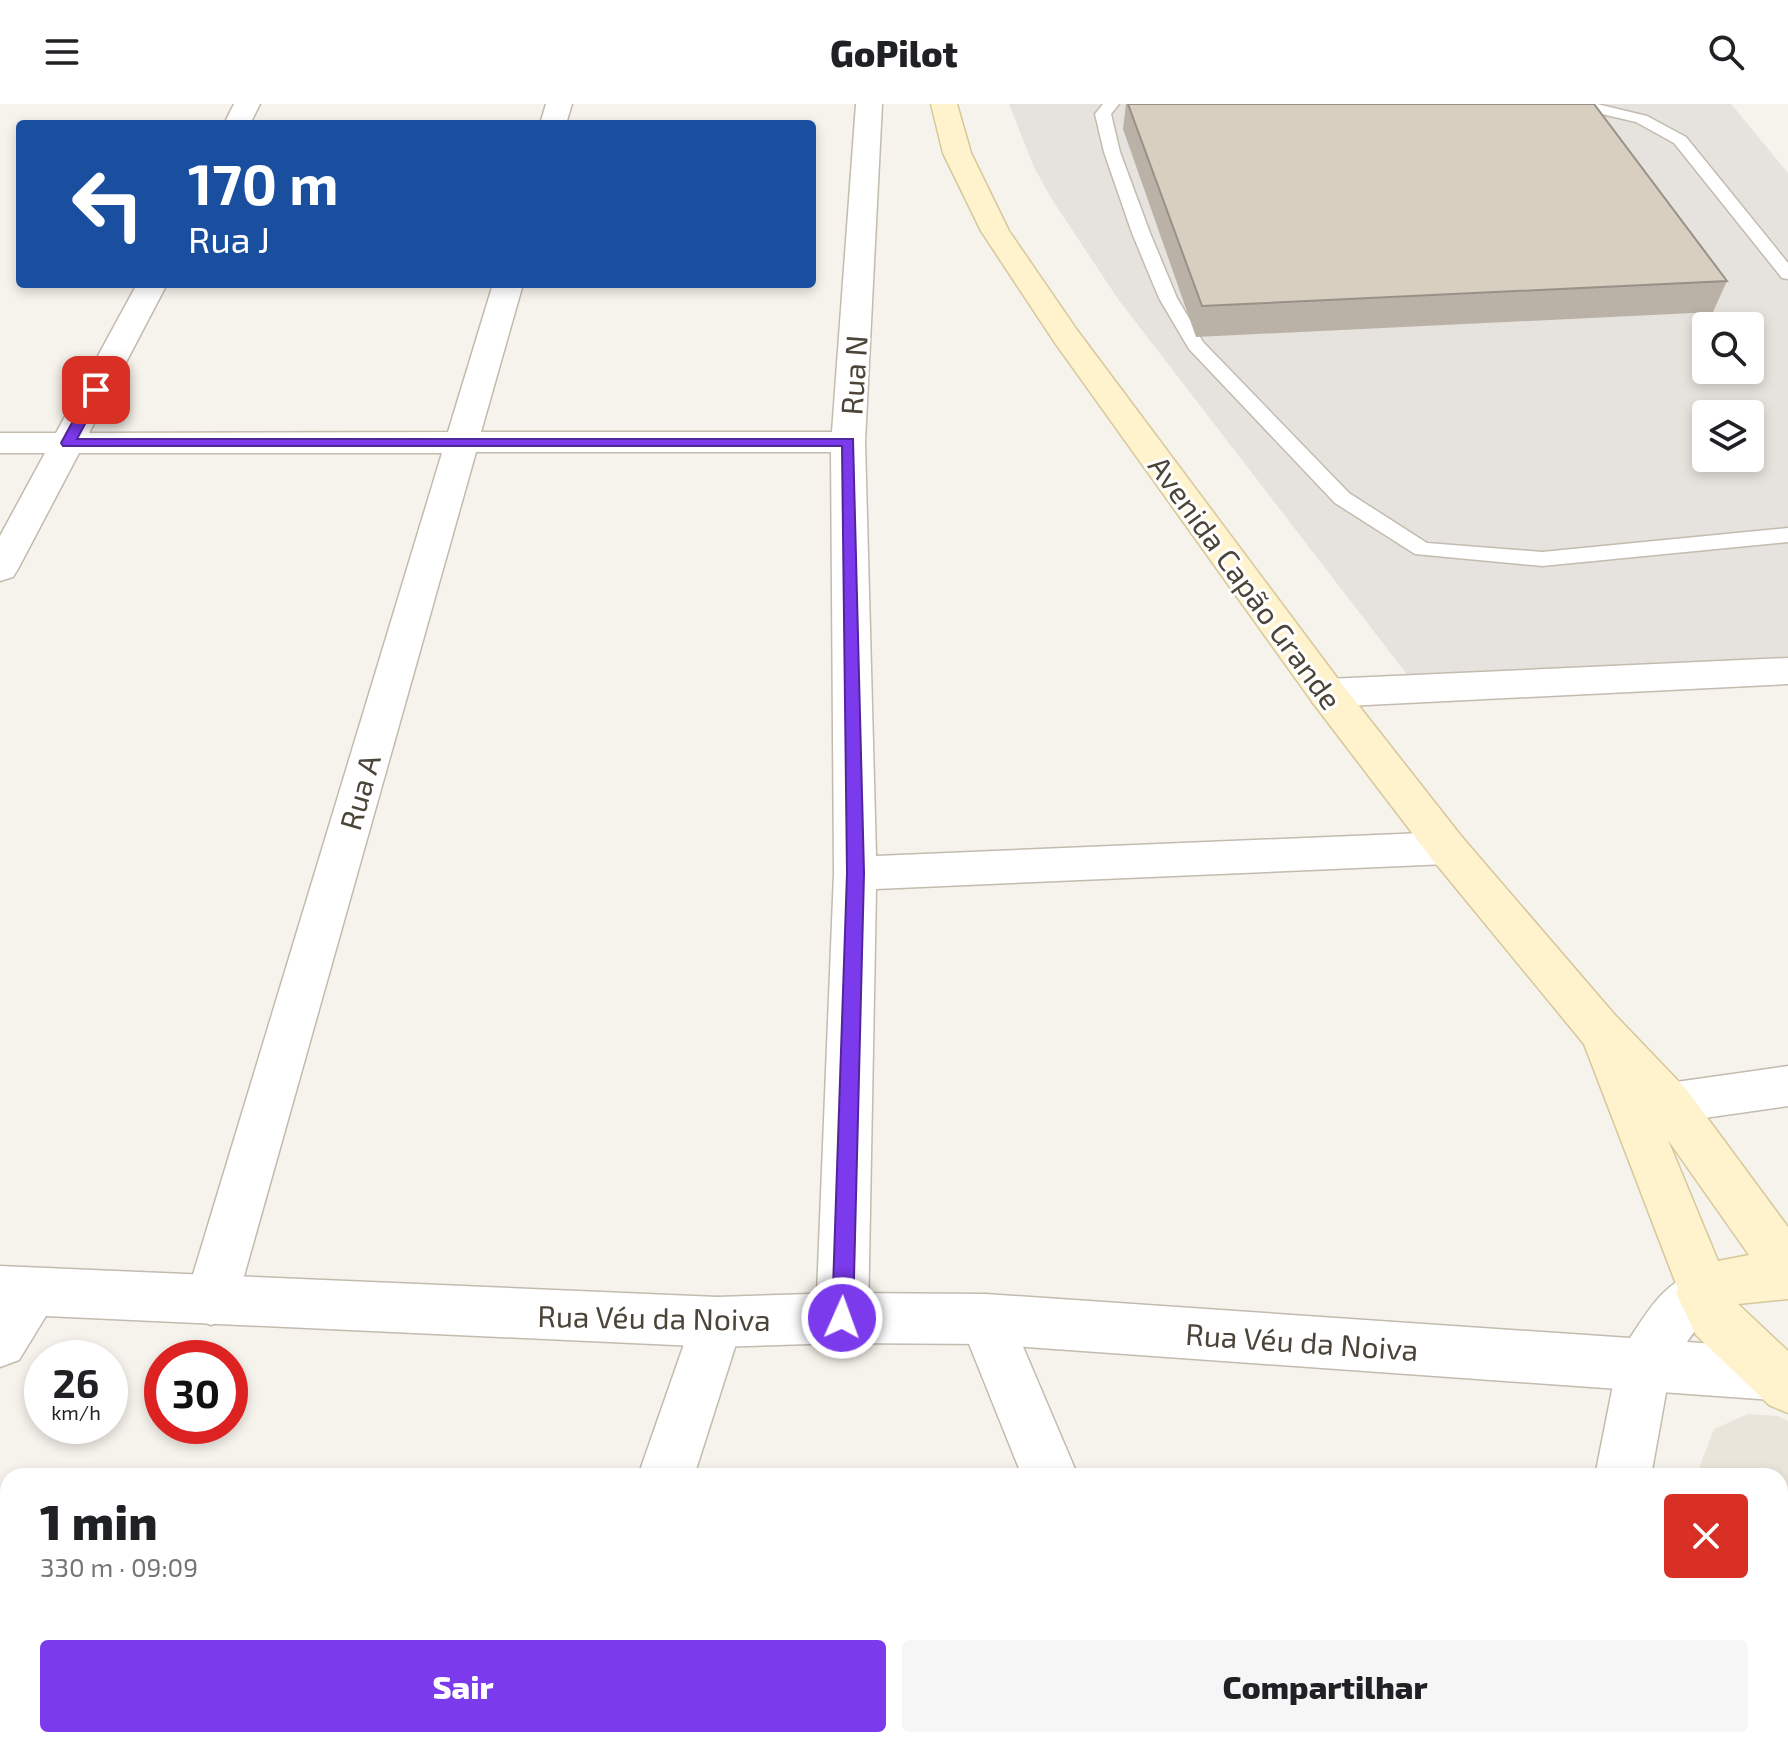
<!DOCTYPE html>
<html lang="pt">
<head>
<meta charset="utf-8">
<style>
  :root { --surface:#fff; --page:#f6f6f6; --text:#202124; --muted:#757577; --accent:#7c3aed }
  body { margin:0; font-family:"Exo 2",sans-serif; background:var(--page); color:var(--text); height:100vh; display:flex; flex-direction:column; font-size:30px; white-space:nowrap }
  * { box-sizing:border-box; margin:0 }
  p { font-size:26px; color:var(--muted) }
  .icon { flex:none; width:44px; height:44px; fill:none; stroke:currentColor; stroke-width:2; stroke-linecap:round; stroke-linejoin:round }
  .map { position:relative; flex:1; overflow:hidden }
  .sheet { position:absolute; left:0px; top:1364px; width:1788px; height:280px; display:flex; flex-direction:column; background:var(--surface); border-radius:24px 24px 0 0; box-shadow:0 4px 12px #0003 }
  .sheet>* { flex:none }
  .banner { position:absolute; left:16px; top:16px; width:800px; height:168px; border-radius:8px; box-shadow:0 4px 12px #0003; background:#1a4fa0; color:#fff; overflow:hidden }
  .buttons { position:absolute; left:1692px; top:208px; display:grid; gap:16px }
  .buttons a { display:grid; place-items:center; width:72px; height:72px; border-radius:8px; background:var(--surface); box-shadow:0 4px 12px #0003; font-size:40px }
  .speed { position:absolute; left:24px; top:1236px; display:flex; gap:16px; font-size:40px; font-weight:700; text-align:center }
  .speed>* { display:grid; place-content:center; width:104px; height:104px; border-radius:50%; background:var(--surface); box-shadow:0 4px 12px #0003; line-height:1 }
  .speed small { font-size:20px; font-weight:400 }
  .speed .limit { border:12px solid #d22; background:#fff; color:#111 }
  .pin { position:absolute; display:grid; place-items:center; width:68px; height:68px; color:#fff; margin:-34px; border-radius:16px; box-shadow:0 4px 12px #0006 }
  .me { position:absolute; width:88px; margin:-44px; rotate:2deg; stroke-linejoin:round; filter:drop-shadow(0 0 6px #0008) }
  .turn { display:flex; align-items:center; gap:28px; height:168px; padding:0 40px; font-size:36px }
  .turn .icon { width:104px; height:104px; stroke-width:2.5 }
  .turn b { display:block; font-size:56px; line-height:68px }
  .round { display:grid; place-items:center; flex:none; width:84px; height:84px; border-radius:8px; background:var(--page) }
  .overview { display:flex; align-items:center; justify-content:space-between; height:136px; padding:0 40px }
  h1 { font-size:48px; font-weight:800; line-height:60px }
  .cta { display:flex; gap:16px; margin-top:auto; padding:16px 40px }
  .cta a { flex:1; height:92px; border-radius:8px; background:var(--accent); color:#fff; font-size:32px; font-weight:800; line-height:92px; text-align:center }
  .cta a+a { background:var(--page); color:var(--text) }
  header { display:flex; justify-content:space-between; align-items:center; height:104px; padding:0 40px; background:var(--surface); font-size:36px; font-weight:800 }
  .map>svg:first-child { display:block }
  .residential { fill:#eae5da }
  .industrial { fill:#e6e2dd; fill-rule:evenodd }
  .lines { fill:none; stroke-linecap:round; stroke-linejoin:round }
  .service-casing { stroke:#c2bbae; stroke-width:3 }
  .minor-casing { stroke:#c2bbae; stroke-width:3 }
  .tertiary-casing { stroke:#c2bbae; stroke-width:3 }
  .secondary-casing { stroke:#d6c79b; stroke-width:3 }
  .service { fill:#fff; fill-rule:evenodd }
  .minor { fill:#fff; fill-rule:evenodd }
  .tertiary { fill:#fff; fill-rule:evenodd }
  .secondary { fill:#fff3cd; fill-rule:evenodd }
  .wall { fill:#bab2a6 }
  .building { fill:#d8cfc1; stroke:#979187; stroke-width:2 }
  .route { fill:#7c3aed; stroke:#51269a; stroke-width:2 }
  .labels { text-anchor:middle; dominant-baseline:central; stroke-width:6; stroke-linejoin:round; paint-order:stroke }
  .street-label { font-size:30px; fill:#4b4439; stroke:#fff }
</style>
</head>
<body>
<header><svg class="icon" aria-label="menu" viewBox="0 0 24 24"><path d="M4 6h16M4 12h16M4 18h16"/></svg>GoPilot<svg class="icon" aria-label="search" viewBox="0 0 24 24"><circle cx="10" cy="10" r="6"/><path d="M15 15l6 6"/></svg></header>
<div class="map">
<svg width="1788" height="1644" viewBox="0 0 1788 1644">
  <rect width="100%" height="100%" fill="#f6f3ec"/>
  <path class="residential" d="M 1748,1310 L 1778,1312 L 1788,1317 L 1788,1644 L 1650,1644 L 1652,1636 L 1780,1636 L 1780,1372 L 1696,1372 L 1714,1325 Z"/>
  <path class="industrial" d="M 1009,0 L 1731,0 L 1788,69 L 1788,553 L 1409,573 L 1118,195 L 1051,94 L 1034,63 ZM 1706,222 L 1750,222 L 1750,266 L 1706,266 ZM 1706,310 L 1750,310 L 1750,354 L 1706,354 Z"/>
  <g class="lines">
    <g class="service-casing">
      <g id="service">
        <path d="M 1103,0 L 1119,0 L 1111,10 L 1120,48 L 1150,129 L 1177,194 L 1203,238 L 1349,389 L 1427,439 L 1542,448 L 1788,424 L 1788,438 L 1542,462 L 1415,450 L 1335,399 L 1189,245 L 1159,194 L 1132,129 L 1104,48 L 1095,10 Z"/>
        <path d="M 1569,0 L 1597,0 L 1647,12 L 1686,33 L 1788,159 L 1788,175 L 1782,174 L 1674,39 L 1636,18 L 1572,3 Z"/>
      </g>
    </g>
    <g class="minor-casing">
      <g id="minor">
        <path d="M 234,0 L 260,0 L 250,20 L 224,20 Z"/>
        <path d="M 546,0 L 572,0 L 566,20 L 540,20 Z"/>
        <path d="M 856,0 L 882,0 L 865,338 L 876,752 L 1447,728 L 1462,733 L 1468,744 L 1462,755 L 1447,760 L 876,785 L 868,1214 L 861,1231 L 842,1239 L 823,1231 L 816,1214 L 834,769 L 831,348 L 476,348 L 237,1197 L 229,1214 L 211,1221 L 193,1214 L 185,1197 L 442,349 L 79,349 L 18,465 L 13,473 L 0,477 L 0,432 L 45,349 L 0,349 L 0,329 L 56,329 L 137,180 L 167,180 L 89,329 L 448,328 L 493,180 L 523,180 L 481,328 L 832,328 Z"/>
        <path d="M 1788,554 L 1788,580 L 1327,603 L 1313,599 L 1308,589 L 1313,579 L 1327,575 Z"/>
        <path d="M 1788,962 L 1788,1002 L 1669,1019 L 1652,1013 L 1645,999 L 1652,985 L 1669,979 Z"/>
        <path d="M 985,1190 L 1004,1198 L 1078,1372 L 1022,1372 L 959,1215 L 966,1198 Z"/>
        <path d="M 717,1193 L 736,1200 L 743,1218 L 694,1372 L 638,1372 L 698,1200 Z"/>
        <path d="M 1644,1235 L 1663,1243 L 1671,1261 L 1651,1372 L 1595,1372 L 1617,1261 L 1625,1243 Z"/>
        <path d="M 548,1636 L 610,1636 L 607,1644 L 545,1644 Z"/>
        <path d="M 1128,1636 L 1191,1636 L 1194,1644 L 1131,1644 Z"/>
        <path d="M 1544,1636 L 1606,1636 L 1604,1644 L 1542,1644 Z"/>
      </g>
    </g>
    <g class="tertiary-casing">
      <path id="tertiary" d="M 0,1162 L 717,1193 L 842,1189 L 985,1190 L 1630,1234 C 1651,1202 1664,1179 1702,1165 L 1720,1172 L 1728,1189 C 1718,1212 1699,1218 1687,1238 L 1773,1244 L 1788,1250 L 1788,1290 L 1773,1296 L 985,1240 L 842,1239 L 717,1243 L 46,1212 L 19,1256 L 0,1263 Z"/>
    </g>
    <g class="secondary-casing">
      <path id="secondary" d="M 931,0 L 957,0 L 971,49 L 1009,127 L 1077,226 L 1341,579 L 1462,733 L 1615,911 L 1686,985 L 1788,1123 L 1788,1195 L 1738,1200 L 1788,1247 L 1788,1309 L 1769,1301 L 1696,1231 L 1676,1189 L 1678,1185 L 1584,940 L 1432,755 L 1313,599 L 1055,239 L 981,127 L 943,49 ZM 1668,1036 L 1749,1151 L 1718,1157 Z"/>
    </g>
    <use href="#service" class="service"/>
    <use href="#minor" class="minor"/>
    <use href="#tertiary" class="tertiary"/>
    <use href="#secondary" class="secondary"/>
  </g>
  <path class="wall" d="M 1126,0 L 1594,0 L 1727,177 L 1713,208 L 1196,233 L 1123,25 Z"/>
  <g class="building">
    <path d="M 1128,0 L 1594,0 L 1727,177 L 1202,202 Z"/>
    <path d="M 1788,1396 L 1788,1542 L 1780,1546 L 1780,1400 Z"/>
  </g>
  <path class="route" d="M 96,282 L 103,286 L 77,335 L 853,335 L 864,769 L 853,1214 L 850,1221 L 842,1224 L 835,1221 L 832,1214 L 847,769 L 842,342 L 63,342 L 61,339 L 90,286 Z"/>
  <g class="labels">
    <g class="street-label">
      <text transform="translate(853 271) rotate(-86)">Rua N</text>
      <text transform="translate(1246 478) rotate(54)">Avenida Capão Grande</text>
      <text transform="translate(359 688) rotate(-74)">Rua A</text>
      <text transform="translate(654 1213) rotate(1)">Rua Véu da Noiva</text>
      <text transform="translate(1302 1237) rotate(4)">Rua Véu da Noiva</text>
    </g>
  </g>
</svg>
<div class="buttons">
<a><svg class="icon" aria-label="search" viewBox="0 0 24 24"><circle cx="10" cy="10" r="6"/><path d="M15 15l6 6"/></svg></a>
<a><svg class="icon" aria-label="layers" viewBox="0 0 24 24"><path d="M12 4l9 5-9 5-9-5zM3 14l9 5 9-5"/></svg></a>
</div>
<div class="speed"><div>26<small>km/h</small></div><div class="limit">30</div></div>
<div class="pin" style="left:96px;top:286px;background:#d93025"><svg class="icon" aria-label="arrive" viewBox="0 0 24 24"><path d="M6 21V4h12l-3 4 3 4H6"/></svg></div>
<svg class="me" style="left:842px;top:1214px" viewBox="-20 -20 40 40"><circle r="17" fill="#7c3aed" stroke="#fff" stroke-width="3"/><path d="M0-11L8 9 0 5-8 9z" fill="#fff"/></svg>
<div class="banner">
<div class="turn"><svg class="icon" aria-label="left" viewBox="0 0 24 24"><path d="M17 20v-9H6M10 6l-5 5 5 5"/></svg><div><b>170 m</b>Rua J</div></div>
</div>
<section class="sheet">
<div class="overview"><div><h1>1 min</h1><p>330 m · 09:09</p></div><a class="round" style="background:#d93025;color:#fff"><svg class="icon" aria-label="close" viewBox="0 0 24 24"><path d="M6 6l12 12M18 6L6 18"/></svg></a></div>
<div class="cta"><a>Sair</a><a>Compartilhar</a></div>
</section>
</div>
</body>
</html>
